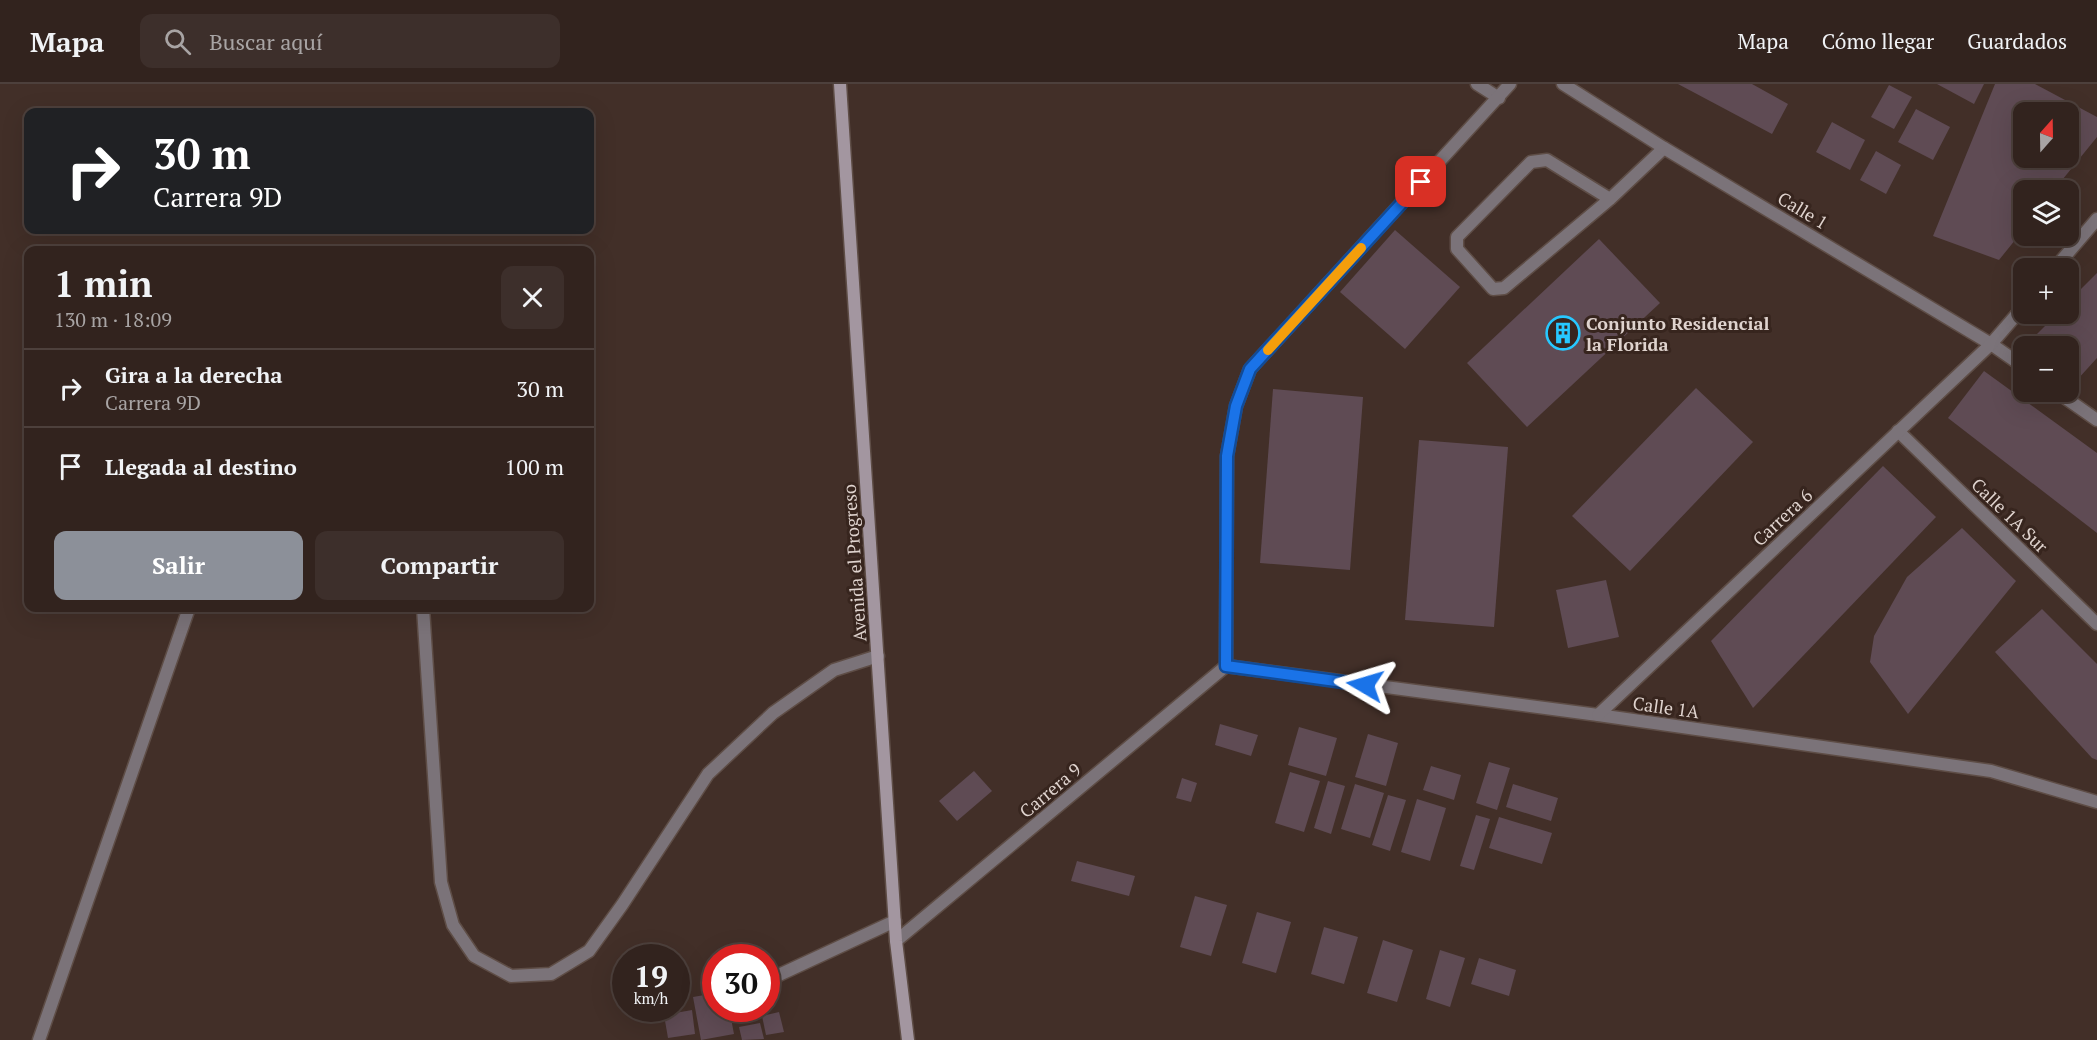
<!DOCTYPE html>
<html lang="es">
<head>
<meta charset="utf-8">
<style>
  :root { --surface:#32231e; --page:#3d2f2b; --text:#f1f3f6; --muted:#a8a4a4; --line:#4d403c; --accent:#8c9099 }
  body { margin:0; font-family:"PT Serif",serif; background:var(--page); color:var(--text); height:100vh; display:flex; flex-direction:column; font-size:22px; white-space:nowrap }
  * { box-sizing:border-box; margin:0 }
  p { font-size:20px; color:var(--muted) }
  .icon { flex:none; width:33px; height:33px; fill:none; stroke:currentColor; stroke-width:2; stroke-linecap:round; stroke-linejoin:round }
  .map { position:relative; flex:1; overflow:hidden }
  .details { position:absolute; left:24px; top:162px; width:570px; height:366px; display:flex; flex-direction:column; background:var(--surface); border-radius:12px; box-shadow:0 6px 24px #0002,0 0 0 2px var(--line) }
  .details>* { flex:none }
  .banner { position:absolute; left:24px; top:24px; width:570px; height:126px; border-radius:12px; box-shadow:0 6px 24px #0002,0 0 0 2px var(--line); background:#202124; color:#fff; overflow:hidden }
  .needle { width:39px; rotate:20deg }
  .fabs { position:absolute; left:2013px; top:18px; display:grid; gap:12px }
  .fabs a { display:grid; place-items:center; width:66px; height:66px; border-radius:12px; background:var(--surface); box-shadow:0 6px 24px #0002,0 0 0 2px var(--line); font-size:30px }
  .speed { position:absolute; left:612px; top:860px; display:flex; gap:12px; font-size:30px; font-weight:700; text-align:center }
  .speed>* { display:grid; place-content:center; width:78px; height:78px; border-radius:50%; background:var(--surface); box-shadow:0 6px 24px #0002,0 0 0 2px var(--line); line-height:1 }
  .speed small { font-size:15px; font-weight:400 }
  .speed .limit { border:9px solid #d22; background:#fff; color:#111 }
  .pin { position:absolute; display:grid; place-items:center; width:51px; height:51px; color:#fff; margin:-26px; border-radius:12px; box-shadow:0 3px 9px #0006 }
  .me { position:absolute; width:66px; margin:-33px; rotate:277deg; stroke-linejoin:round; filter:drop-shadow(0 0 4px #0008) }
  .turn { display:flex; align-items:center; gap:21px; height:126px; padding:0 30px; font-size:27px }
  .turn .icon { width:78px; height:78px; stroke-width:2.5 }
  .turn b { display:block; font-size:42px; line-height:51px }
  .round { display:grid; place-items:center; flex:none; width:63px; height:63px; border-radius:12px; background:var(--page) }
  .headline { display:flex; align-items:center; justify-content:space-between; height:102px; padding:0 30px }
  h1 { font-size:36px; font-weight:800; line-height:45px }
  .cta { display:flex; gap:12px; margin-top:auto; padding:12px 30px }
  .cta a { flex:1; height:69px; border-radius:12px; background:var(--accent); color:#fff; font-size:24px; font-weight:800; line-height:69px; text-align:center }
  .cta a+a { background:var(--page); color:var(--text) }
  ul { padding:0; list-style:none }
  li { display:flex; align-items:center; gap:18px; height:78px; padding:0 30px; border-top:2px solid var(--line) }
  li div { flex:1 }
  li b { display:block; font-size:22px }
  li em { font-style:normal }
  header { display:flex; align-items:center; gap:36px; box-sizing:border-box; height:84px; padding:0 30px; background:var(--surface); border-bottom:2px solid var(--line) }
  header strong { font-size:28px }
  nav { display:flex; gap:33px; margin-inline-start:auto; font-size:21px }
  .search { width:420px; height:54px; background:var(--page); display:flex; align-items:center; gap:15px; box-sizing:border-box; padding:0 21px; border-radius:12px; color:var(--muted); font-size:22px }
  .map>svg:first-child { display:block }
  .building { fill:#5f4b54; fill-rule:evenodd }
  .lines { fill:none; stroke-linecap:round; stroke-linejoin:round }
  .service-casing { stroke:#5e4d46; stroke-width:15 }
  .minor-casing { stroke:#5e4d46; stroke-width:15 }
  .secondary-casing { stroke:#5e4d46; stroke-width:15 }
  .service { stroke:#7b7379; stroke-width:12 }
  .minor { stroke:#7b7379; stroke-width:12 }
  .secondary { stroke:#a396a0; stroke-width:12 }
  .route-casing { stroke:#114b97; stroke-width:15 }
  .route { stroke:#1a73e8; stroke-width:10 }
  .slow { stroke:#f59e0b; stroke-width:10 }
  .labels { text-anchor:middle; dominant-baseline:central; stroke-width:6; stroke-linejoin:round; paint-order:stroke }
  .street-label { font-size:18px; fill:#dfd3ce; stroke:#37251e }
  .poi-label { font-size:18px; font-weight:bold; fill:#dfd3ce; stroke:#37251e; text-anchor:start }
</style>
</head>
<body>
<header>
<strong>Mapa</strong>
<div class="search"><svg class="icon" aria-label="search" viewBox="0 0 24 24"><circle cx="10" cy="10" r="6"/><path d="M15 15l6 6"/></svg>Buscar aquí</div>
<nav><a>Mapa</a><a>Cómo llegar</a><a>Guardados</a></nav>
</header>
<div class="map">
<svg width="2097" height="956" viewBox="0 0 2097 956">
  <rect width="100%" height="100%" fill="#422f28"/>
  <g class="building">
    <path d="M 1678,0 L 1752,0 L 1788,20 L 1772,50 Z"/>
    <path d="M 1937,0 L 1984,0 L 1974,20 Z"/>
    <path d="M 1995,0 L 2035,0 L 2097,33 L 2097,53 L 2054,106 L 2024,106 L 2024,145 L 1999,176 L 1933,152 ZM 2024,28 L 2068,28 L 2068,74 L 2024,74 Z"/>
    <path d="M 1889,1 L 1912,13 L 1894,45 L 1871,33 Z"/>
    <path d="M 1916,25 L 1950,43 L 1933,76 L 1898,58 Z"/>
    <path d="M 1832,38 L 1865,56 L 1850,86 L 1816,68 Z"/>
    <path d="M 1876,67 L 1901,81 L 1886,110 L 1860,96 Z"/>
    <path d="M 1395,146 L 1460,203 L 1405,265 L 1340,208 Z"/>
    <path d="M 1599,155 L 1660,219 L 1527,343 L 1467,279 Z"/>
    <path d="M 2097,189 L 2097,274 L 2077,296 L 2068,289 L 2068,262 L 2037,262 L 2030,257 L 2057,230 L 2068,230 L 2068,218 Z"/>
    <path d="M 1984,287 L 2097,369 L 2097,449 L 1948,334 Z"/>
    <path d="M 1696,304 L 1753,358 L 1630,487 L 1572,432 Z"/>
    <path d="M 1273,305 L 1363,313 L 1350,486 L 1260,479 Z"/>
    <path d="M 1419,356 L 1508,363 L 1494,543 L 1405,536 Z"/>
    <path d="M 1883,382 L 1936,433 L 1753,624 L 1711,557 Z"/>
    <path d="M 1962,444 L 2016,497 L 1908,630 L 1870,578 L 1874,552 L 1907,493 Z"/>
    <path d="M 1606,496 L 1619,553 L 1568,564 L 1556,506 Z"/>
    <path d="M 2042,525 L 2097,580 L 2097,676 L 2092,674 L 1995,568 Z"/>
    <path d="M 1220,640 L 1258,651 L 1251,672 L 1215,661 Z"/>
    <path d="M 1299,643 L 1337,654 L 1326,692 L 1288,681 Z"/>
    <path d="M 1368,650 L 1398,659 L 1386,702 L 1355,693 Z"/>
    <path d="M 1489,678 L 1510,684 L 1497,726 L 1476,719 Z"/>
    <path d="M 1431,682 L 1461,691 L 1454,716 L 1423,706 Z"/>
    <path d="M 974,687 L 992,707 L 957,737 L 939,717 Z"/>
    <path d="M 1290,688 L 1320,697 L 1304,748 L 1275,739 Z"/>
    <path d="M 1182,694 L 1197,699 L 1191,718 L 1176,714 Z"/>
    <path d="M 1328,697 L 1345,702 L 1331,750 L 1314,744 Z"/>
    <path d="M 1355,700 L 1384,709 L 1370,754 L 1341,745 Z"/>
    <path d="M 1513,700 L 1558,714 L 1551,737 L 1506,723 Z"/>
    <path d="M 1388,711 L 1406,716 L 1390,767 L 1372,761 Z"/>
    <path d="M 1417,715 L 1446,724 L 1430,777 L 1401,768 Z"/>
    <path d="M 1476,731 L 1490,735 L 1474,786 L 1460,782 Z"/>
    <path d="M 1499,733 L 1552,749 L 1542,780 L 1489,764 Z"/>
    <path d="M 1077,777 L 1135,792 L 1129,812 L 1071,797 Z"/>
    <path d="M 1195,812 L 1227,821 L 1211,872 L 1180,863 Z"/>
    <path d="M 1257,828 L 1291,838 L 1276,889 L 1242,879 Z"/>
    <path d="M 1324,843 L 1358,853 L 1344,900 L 1311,890 Z"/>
    <path d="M 1383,856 L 1413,866 L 1397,918 L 1367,909 Z"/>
    <path d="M 1440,866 L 1465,874 L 1450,923 L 1426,915 Z"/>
    <path d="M 1479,874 L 1516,886 L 1509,912 L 1471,900 Z"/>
    <path d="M 716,909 L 716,924 L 729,924 L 734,950 L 701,956 L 693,913 Z"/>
    <path d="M 692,926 L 695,950 L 668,954 L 664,931 Z"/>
    <path d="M 779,928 L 784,948 L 766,951 L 762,932 Z"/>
    <path d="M 760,939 L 764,955 L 742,956 L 739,943 Z"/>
  </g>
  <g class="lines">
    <g class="service-casing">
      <g id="service">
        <path d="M 1477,0 L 1499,14"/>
        <path d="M 1610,115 L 1547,76 L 1531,78 L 1457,153 L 1457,165 L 1493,205 L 1504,204 L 1610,115 L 1664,64"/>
        <path d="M 766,897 L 895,837"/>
      </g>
    </g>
    <g class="minor-casing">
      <g id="minor">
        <path d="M 1563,0 L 1664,64 L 1991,260 L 2024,283"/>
        <path d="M 2055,184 L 2097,135"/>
        <path d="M 2057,308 L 2097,336"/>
        <path d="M 1898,347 L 2097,540"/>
        <path d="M 423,524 L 441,798 L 453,841 L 474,872 L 511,892 L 551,890 L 589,867 L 622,821 L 708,690 L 773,629 L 834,586 L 878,572"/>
        <path d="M 1226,582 L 1598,631 L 1991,687 L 2097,718"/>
        <path d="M 1226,582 L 1227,372 L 1236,322 L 1250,285 L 1510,0"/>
        <path d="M 1598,631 L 1991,260 L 2024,222"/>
        <path d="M 896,857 L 1226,582"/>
        <path d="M 39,956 L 189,524"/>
      </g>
    </g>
    <g class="secondary-casing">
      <path id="secondary" d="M 840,0 L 896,857 L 908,956"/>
    </g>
    <use href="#service" class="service"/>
    <use href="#minor" class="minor"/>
    <use href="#secondary" class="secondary"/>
  </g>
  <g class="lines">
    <g class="route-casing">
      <path id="route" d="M 1365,601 L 1226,582 L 1227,372 L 1236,322 L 1250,285 L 1421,98"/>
    </g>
    <use href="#route" class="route"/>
    <path class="slow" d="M 1268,266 L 1361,164"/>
  </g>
  <defs>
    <g id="building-ring" transform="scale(1.725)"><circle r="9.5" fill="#37251e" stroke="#27c8ff" stroke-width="1.5"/><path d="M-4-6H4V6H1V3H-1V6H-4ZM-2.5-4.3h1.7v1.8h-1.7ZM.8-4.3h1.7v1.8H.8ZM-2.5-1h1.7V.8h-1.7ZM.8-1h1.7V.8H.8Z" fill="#27c8ff"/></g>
  </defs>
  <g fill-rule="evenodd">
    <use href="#building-ring" x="1563" y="249"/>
  </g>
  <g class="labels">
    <g class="street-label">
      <text transform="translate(1803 126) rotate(31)">Calle 1</text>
      <text transform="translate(2010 431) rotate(44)">Calle 1A Sur</text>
      <text transform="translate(1782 433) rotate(-43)">Carrera 6</text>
      <text transform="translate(854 479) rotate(-94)">Avenida el Progreso</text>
      <text transform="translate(1666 623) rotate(8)">Calle 1A</text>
      <text transform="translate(1050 706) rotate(-40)">Carrera 9</text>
    </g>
    <g class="poi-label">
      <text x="1586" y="239">Conjunto Residencial<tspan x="1586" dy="21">la Florida</tspan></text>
    </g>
  </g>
</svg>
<div class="fabs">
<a><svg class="needle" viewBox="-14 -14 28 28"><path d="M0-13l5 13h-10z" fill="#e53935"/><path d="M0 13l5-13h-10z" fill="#a8a4a4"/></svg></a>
<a><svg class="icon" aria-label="layers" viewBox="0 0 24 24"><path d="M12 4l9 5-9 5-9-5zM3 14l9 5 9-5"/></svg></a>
<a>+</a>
<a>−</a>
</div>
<div class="speed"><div>19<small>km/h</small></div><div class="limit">30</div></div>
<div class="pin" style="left:1421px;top:98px;background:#d93025"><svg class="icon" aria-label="arrive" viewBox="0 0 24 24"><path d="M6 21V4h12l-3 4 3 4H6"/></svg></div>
<svg class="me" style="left:1365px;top:601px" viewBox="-20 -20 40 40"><path d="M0-17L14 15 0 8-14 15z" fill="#1a73e8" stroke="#fff" stroke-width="4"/></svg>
<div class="banner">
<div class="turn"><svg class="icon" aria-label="right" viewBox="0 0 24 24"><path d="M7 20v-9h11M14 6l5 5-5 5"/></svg><div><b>30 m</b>Carrera 9D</div></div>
</div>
<section class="details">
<div class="headline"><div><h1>1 min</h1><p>130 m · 18:09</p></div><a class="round"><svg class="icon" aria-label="close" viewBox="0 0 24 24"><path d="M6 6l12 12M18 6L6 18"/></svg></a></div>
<ul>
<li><svg class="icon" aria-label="right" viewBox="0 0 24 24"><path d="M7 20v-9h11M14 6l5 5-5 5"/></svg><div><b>Gira a la derecha</b><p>Carrera 9D</p></div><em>30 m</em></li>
<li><svg class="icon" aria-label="arrive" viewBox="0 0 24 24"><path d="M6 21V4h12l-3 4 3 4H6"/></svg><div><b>Llegada al destino</b></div><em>100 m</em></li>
</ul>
<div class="cta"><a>Salir</a><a>Compartir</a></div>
</section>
</div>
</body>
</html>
